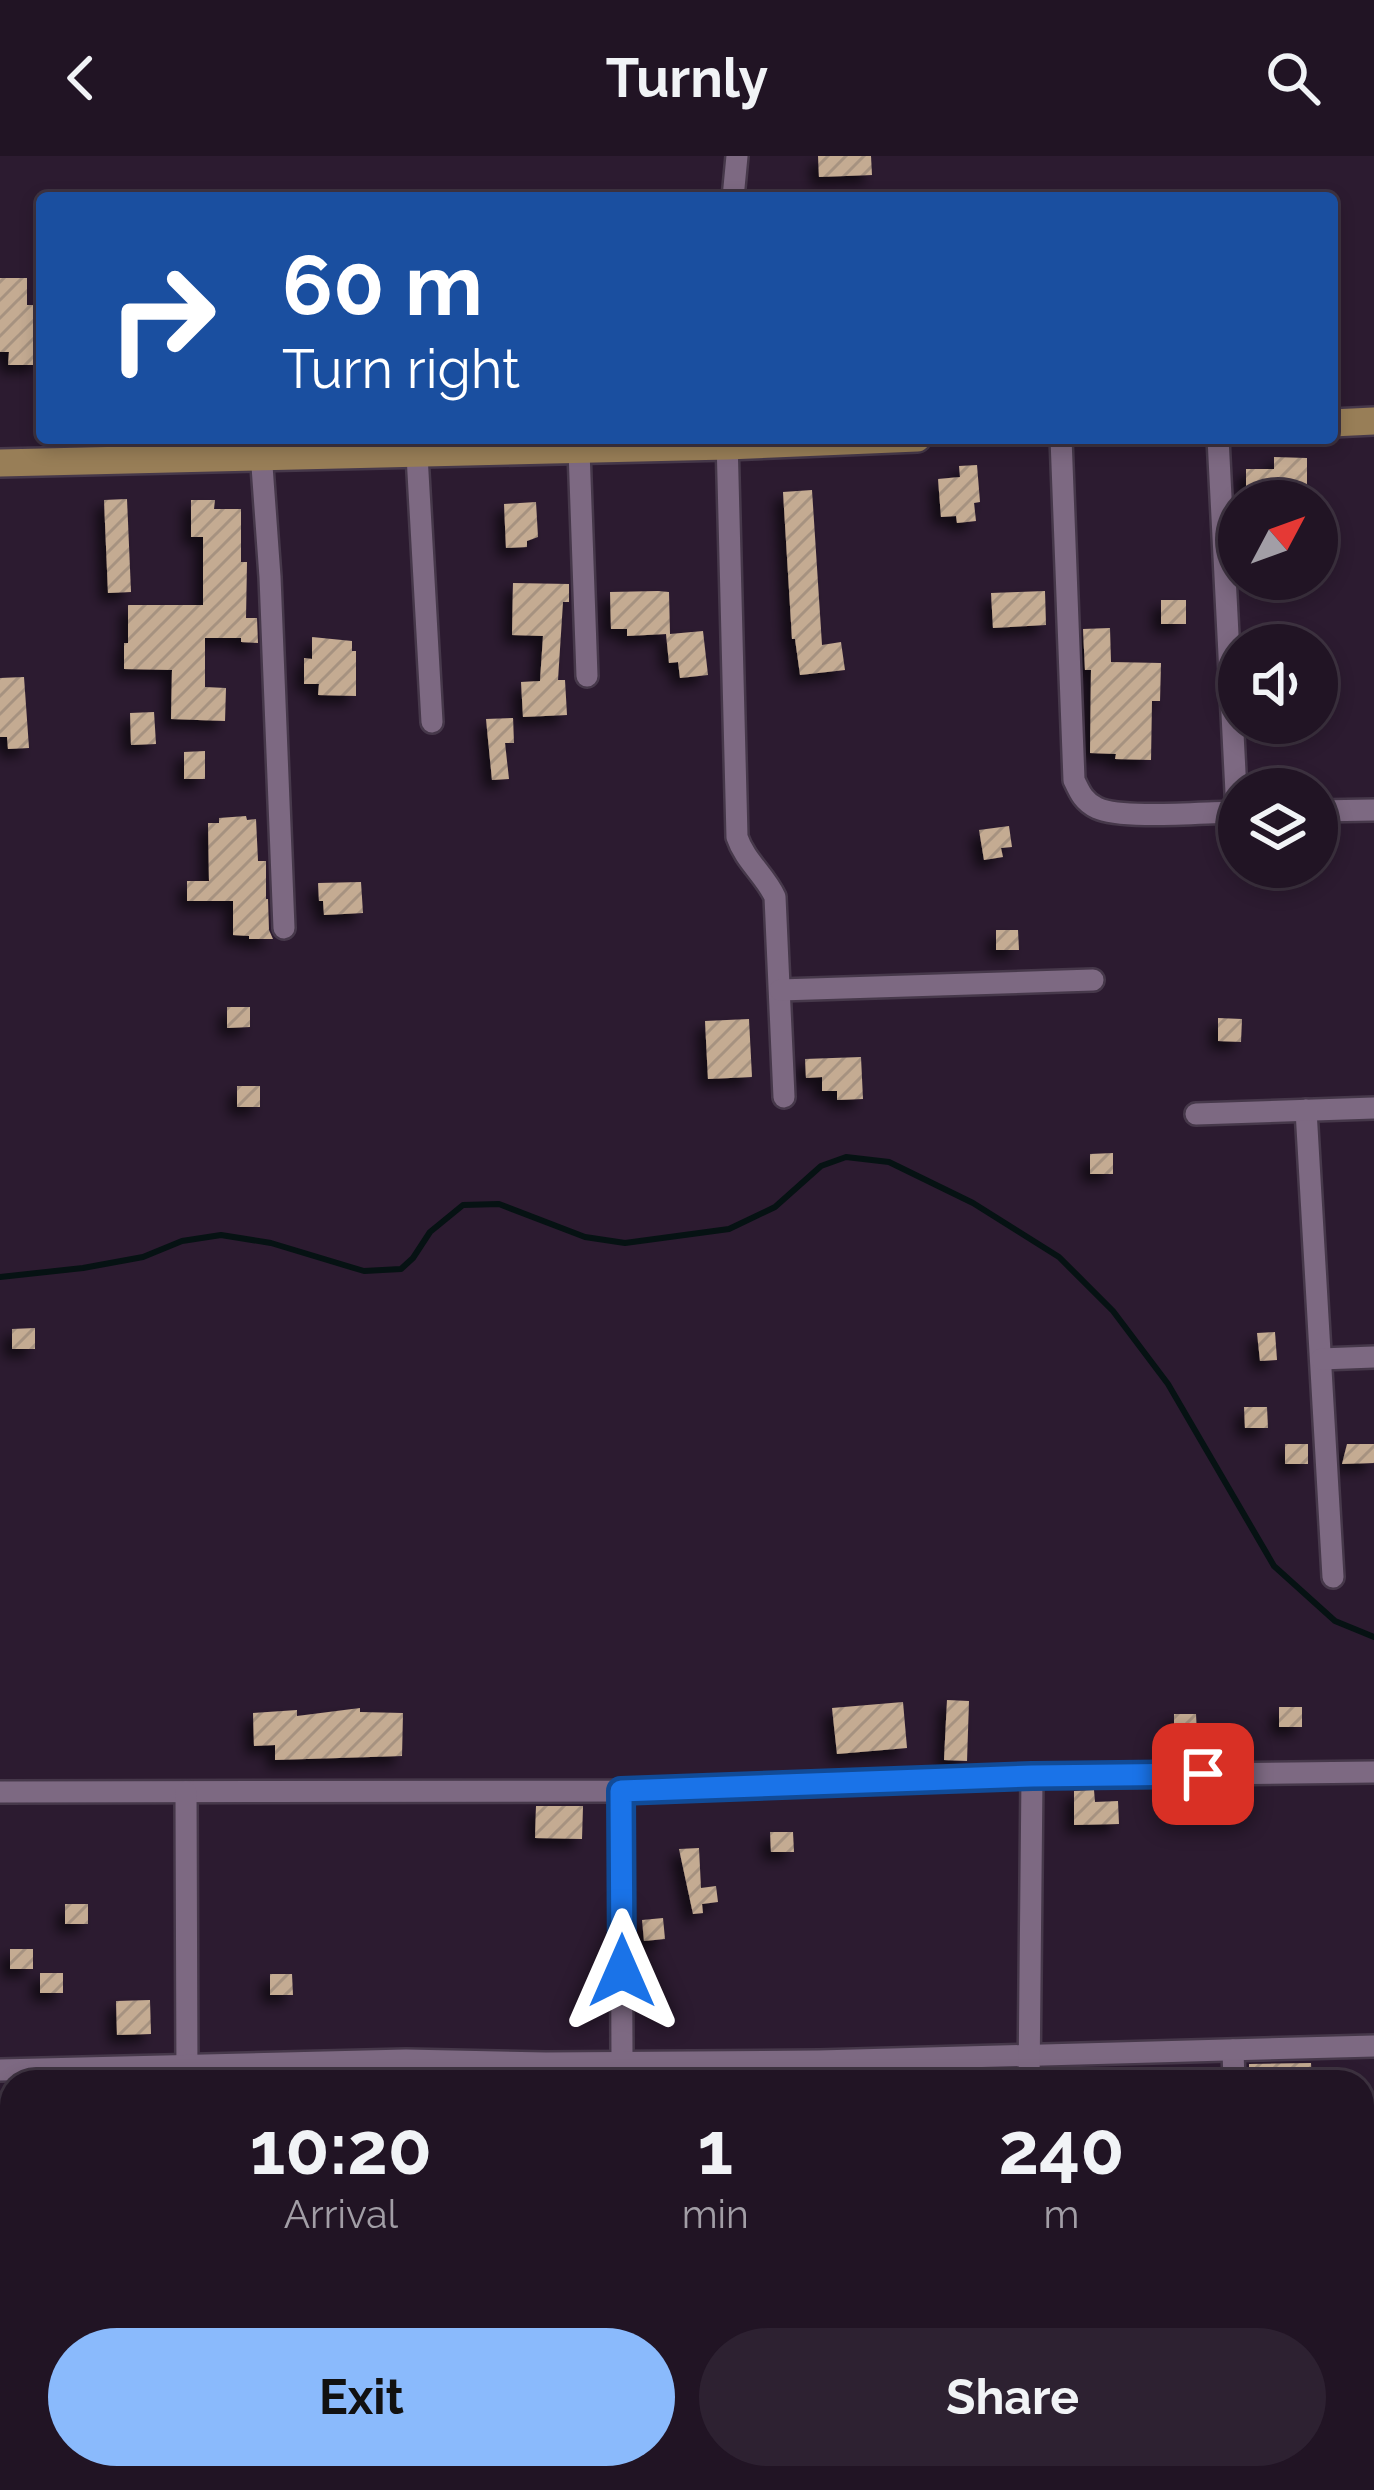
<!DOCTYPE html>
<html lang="en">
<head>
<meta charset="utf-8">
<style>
  :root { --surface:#211424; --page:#2d2131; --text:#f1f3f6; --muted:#a29ea6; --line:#3e3341; --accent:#8abafc }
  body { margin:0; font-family:Raleway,sans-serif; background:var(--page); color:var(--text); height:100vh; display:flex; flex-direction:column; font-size:45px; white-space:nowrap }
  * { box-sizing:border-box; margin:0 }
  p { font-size:39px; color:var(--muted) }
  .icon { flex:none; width:66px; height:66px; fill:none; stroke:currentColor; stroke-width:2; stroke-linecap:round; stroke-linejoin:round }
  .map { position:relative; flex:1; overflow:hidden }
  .details { position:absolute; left:0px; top:1914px; width:1374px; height:420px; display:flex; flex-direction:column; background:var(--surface); border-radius:36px 36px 0 0; box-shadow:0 6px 18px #0003,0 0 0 3px var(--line) }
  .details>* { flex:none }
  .guide { position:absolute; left:36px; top:36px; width:1302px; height:252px; border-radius:12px; box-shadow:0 6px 18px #0003,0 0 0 3px var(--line); background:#1a4fa0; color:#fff; overflow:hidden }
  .needle { width:78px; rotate:49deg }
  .buttons { position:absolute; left:1218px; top:324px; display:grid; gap:24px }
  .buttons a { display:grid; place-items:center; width:120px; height:120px; border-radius:50%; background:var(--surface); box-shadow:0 6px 18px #0003,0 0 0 3px var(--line); font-size:60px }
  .pin { position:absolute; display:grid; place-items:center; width:102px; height:102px; color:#fff; margin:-51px; border-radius:24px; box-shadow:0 6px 18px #0006 }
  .me { position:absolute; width:132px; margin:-66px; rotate:0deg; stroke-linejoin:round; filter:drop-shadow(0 0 9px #0008) }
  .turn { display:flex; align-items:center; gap:42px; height:252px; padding:0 48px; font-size:54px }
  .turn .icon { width:156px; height:156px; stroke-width:2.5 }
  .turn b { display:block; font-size:84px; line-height:102px }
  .eta { display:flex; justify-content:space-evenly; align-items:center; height:204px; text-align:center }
  .eta b { font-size:72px; font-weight:700; line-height:84px }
  .cta { display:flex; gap:24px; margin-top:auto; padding:24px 48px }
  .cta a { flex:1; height:138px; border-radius:72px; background:var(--accent); color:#111; font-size:48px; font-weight:700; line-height:138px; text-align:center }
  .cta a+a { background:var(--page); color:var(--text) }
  header { display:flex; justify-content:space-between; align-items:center; height:156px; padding:0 48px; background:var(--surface); font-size:54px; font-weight:700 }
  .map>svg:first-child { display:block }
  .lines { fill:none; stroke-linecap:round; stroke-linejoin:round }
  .stream { stroke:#061213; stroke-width:6 }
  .building { fill:url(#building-hatch); filter:url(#shadow) }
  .minor-casing { stroke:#46384a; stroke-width:26 }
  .major-casing { stroke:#46384a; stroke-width:32 }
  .minor { stroke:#7d6982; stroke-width:21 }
  .major { stroke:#987e57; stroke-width:27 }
  .route-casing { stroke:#114b97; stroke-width:30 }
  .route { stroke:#1a73e8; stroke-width:21 }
</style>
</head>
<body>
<header><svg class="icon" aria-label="back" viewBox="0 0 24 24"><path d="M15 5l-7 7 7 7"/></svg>Turnly<svg class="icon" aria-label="search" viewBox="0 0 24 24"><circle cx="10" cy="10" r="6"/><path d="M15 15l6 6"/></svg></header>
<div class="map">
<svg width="1374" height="2334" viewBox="0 0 1374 2334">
  <defs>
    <pattern id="building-hatch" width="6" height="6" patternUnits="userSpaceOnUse" patternTransform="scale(3)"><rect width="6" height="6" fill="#c4ab92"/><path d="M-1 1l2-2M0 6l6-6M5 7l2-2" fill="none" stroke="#a69280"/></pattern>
    <filter id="shadow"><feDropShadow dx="-8" dy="8" stdDeviation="6" flood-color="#0009"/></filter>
  </defs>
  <rect width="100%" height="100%" fill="#2c1b30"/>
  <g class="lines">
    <path class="stream" d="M 0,1121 L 83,1112 L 143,1101 L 182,1085 L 221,1079 L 271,1087 L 364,1115 L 401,1113 L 413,1102 L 430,1076 L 463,1049 L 499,1048 L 585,1081 L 625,1087 L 729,1073 L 775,1051 L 821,1010 L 846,1001 L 889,1006 L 973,1047 L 1059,1101 L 1113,1155 L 1168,1228 L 1274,1410 L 1335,1465 L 1374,1481"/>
  </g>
  <g class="building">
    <path d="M 818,0 L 871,0 L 872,19 L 819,21 Z"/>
    <path d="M 0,122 L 27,122 L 27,149 L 37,149 L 37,163 L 42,163 L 42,205 L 37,205 L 36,209 L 8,209 L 9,196 L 0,196 Z"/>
    <path d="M 1274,301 L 1307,302 L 1307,343 L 1246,341 L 1246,313 L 1274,313 Z"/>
    <path d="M 977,309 L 980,346 L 974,347 L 976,365 L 957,367 L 956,360 L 941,361 L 938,323 L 960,321 L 959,310 Z"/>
    <path d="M 812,334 L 822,489 L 841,486 L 845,514 L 800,519 L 795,483 L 792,483 L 783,336 Z"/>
    <path d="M 127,343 L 131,436 L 108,437 L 104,344 Z"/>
    <path d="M 191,344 L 215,344 L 214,353 L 241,353 L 241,406 L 247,406 L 246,462 L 257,462 L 258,487 L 241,486 L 241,482 L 205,482 L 205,531 L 226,532 L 225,565 L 171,563 L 172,514 L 124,513 L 124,487 L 128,487 L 128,449 L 203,449 L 203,381 L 191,381 Z"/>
    <path d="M 536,346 L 538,381 L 527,385 L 527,391 L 506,392 L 504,348 Z"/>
    <path d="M 513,427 L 569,428 L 569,446 L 563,446 L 558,524 L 565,524 L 567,559 L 523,561 L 521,526 L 540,525 L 543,480 L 512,479 Z"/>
    <path d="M 658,435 L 669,436 L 670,478 L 703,475 L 708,519 L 680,522 L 678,506 L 669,507 L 666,478 L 627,480 L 627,473 L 611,473 L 610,436 Z"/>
    <path d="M 1045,435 L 1046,469 L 993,472 L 991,437 Z"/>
    <rect x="1161" y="444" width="25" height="24"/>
    <path d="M 1110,472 L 1111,506 L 1161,507 L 1160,545 L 1152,545 L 1151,604 L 1115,603 L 1116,598 L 1090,597 L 1091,514 L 1085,514 L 1083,473 Z"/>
    <path d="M 312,481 L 352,485 L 352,495 L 356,495 L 356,540 L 318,539 L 319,528 L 304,528 L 304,502 L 312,503 Z"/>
    <path d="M 24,521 L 29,592 L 8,593 L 7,581 L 0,581 L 0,522 Z"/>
    <path d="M 154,556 L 156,588 L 131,589 L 130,557 Z"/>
    <path d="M 513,562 L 514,587 L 505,587 L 509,623 L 492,624 L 486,563 Z"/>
    <path d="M 205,595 L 205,623 L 184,623 L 184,596 Z"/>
    <path d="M 246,660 L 247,664 L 256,663 L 258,705 L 266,705 L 266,743 L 268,743 L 269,774 L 273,783 L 249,783 L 249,780 L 233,779 L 233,745 L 187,745 L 187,725 L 209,725 L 208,667 L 219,667 L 219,662 Z"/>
    <path d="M 1009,670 L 1012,691 L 1001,692 L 1003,701 L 984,704 L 979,674 Z"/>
    <path d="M 361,726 L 363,757 L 324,759 L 323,745 L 319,745 L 318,727 Z"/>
    <path d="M 996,774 L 1018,774 L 1019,794 L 996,794 Z"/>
    <path d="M 227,851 L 250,851 L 250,871 L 227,872 Z"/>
    <path d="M 1218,862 L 1242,863 L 1241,886 L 1218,885 Z"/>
    <path d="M 749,863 L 752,921 L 708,923 L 705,865 Z"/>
    <path d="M 861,901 L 863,943 L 837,944 L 837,935 L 822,935 L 822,921 L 806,922 L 805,903 Z"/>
    <rect x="237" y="930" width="23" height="21"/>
    <path d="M 1113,997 L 1113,1018 L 1090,1018 L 1090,998 Z"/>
    <path d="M 35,1172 L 35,1193 L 12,1193 L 12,1173 Z"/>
    <path d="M 1275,1176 L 1277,1204 L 1260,1205 L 1257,1177 Z"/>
    <path d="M 1244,1251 L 1267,1251 L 1268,1272 L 1245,1272 Z"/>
    <rect x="1285" y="1288" width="23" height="20"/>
    <path d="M 1347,1288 L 1374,1288 L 1374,1307 L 1342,1308 Z"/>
    <path d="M 947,1544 L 969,1545 L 967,1605 L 944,1604 Z"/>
    <path d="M 903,1546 L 907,1592 L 837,1598 L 832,1552 Z"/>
    <rect x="1279" y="1551" width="23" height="20"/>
    <path d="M 360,1552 L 360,1556 L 403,1557 L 402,1600 L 275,1604 L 275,1589 L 254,1590 L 253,1557 L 297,1554 L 297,1560 Z"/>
    <path d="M 1174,1558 L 1196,1558 L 1197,1578 L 1174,1578 Z"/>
    <path d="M 1094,1634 L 1095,1646 L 1118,1645 L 1119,1668 L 1074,1669 L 1074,1635 Z"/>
    <path d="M 536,1650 L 583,1650 L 582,1683 L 535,1682 Z"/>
    <path d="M 770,1676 L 793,1676 L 794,1696 L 771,1696 Z"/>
    <path d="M 699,1692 L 701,1732 L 716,1730 L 718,1746 L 702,1748 L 703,1757 L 693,1758 L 679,1693 Z"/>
    <rect x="65" y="1748" width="23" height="20"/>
    <path d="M 663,1762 L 665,1783 L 644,1785 L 642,1764 Z"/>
    <rect x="10" y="1793" width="23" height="20"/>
    <rect x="40" y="1817" width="23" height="20"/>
    <path d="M 270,1818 L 292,1818 L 293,1839 L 270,1839 Z"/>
    <path d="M 150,1844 L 151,1878 L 117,1879 L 116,1845 Z"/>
    <path d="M 1311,1907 L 1312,1926 L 1249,1926 L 1249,1908 Z"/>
  </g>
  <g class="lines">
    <g class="minor-casing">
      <g id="minor">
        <path d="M 733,42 L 737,0"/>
        <path d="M 260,282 L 270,421 L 284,772"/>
        <path d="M 727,282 L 737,681 C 745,705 765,719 775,741 L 784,941"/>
        <path d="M 1061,282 L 1074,624 C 1080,637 1084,646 1097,652 C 1123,664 1207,656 1239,656"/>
        <path d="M 1218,282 L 1237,656"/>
        <path d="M 579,294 L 587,520"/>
        <path d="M 417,299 L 432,566"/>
        <path d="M 1317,655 L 1374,654"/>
        <path d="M 780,834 L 1093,824"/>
        <path d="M 1306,954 L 1333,1421"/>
        <path d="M 1196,958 L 1374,952"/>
        <path d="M 1321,1203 L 1374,1201"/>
        <path d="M 621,1635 L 622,1906"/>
        <path d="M 0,1636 L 621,1635 L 1032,1620 L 1374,1616"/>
        <path d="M 186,1636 L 187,1926"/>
        <path d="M 1233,1894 L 1234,1926"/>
        <path d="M 0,1914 L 406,1904 L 546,1907 L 819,1905 L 1374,1890"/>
        <path d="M 1029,1926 L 1032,1620"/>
        <path d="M 0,2178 L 12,2178"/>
        <path d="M 334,2322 L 334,2334"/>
        <path d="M 476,2322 L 476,2334"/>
        <path d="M 634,2322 L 634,2334"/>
        <path d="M 885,2322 L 885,2334"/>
        <path d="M 1035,2322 L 1035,2334"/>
        <path d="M 1192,2322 L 1193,2334"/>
        <path d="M 1362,2334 L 1364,2140"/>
      </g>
    </g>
    <g class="major-casing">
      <g id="major">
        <path d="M 1332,267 L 1374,265"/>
        <path d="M 0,307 L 727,290 L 917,282"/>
      </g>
    </g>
    <use href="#minor" class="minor"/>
    <use href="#major" class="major"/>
  </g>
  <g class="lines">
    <g class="route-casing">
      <path id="route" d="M 622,1815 L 621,1635 L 1032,1620 L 1203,1618"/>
    </g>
    <use href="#route" class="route"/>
  </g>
</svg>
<div class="buttons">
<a><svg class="needle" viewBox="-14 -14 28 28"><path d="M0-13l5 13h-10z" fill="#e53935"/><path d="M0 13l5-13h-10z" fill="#a29ea6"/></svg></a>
<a><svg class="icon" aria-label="sound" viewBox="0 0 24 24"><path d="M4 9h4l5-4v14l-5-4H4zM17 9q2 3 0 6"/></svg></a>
<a><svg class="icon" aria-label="layers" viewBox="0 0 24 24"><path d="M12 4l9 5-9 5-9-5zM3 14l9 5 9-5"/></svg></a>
</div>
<div class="pin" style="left:1203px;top:1618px;background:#d93025"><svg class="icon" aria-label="arrive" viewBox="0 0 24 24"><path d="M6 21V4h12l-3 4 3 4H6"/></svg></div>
<svg class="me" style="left:622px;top:1815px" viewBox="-20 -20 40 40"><path d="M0-17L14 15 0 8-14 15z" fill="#1a73e8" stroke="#fff" stroke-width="4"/></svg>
<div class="guide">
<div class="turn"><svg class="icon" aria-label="right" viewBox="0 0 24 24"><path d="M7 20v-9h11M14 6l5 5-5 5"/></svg><div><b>60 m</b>Turn right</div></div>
</div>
<section class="details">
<div class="eta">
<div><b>10:20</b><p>Arrival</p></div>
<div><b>1</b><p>min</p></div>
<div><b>240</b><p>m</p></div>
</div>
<div class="cta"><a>Exit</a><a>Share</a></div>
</section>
</div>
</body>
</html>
